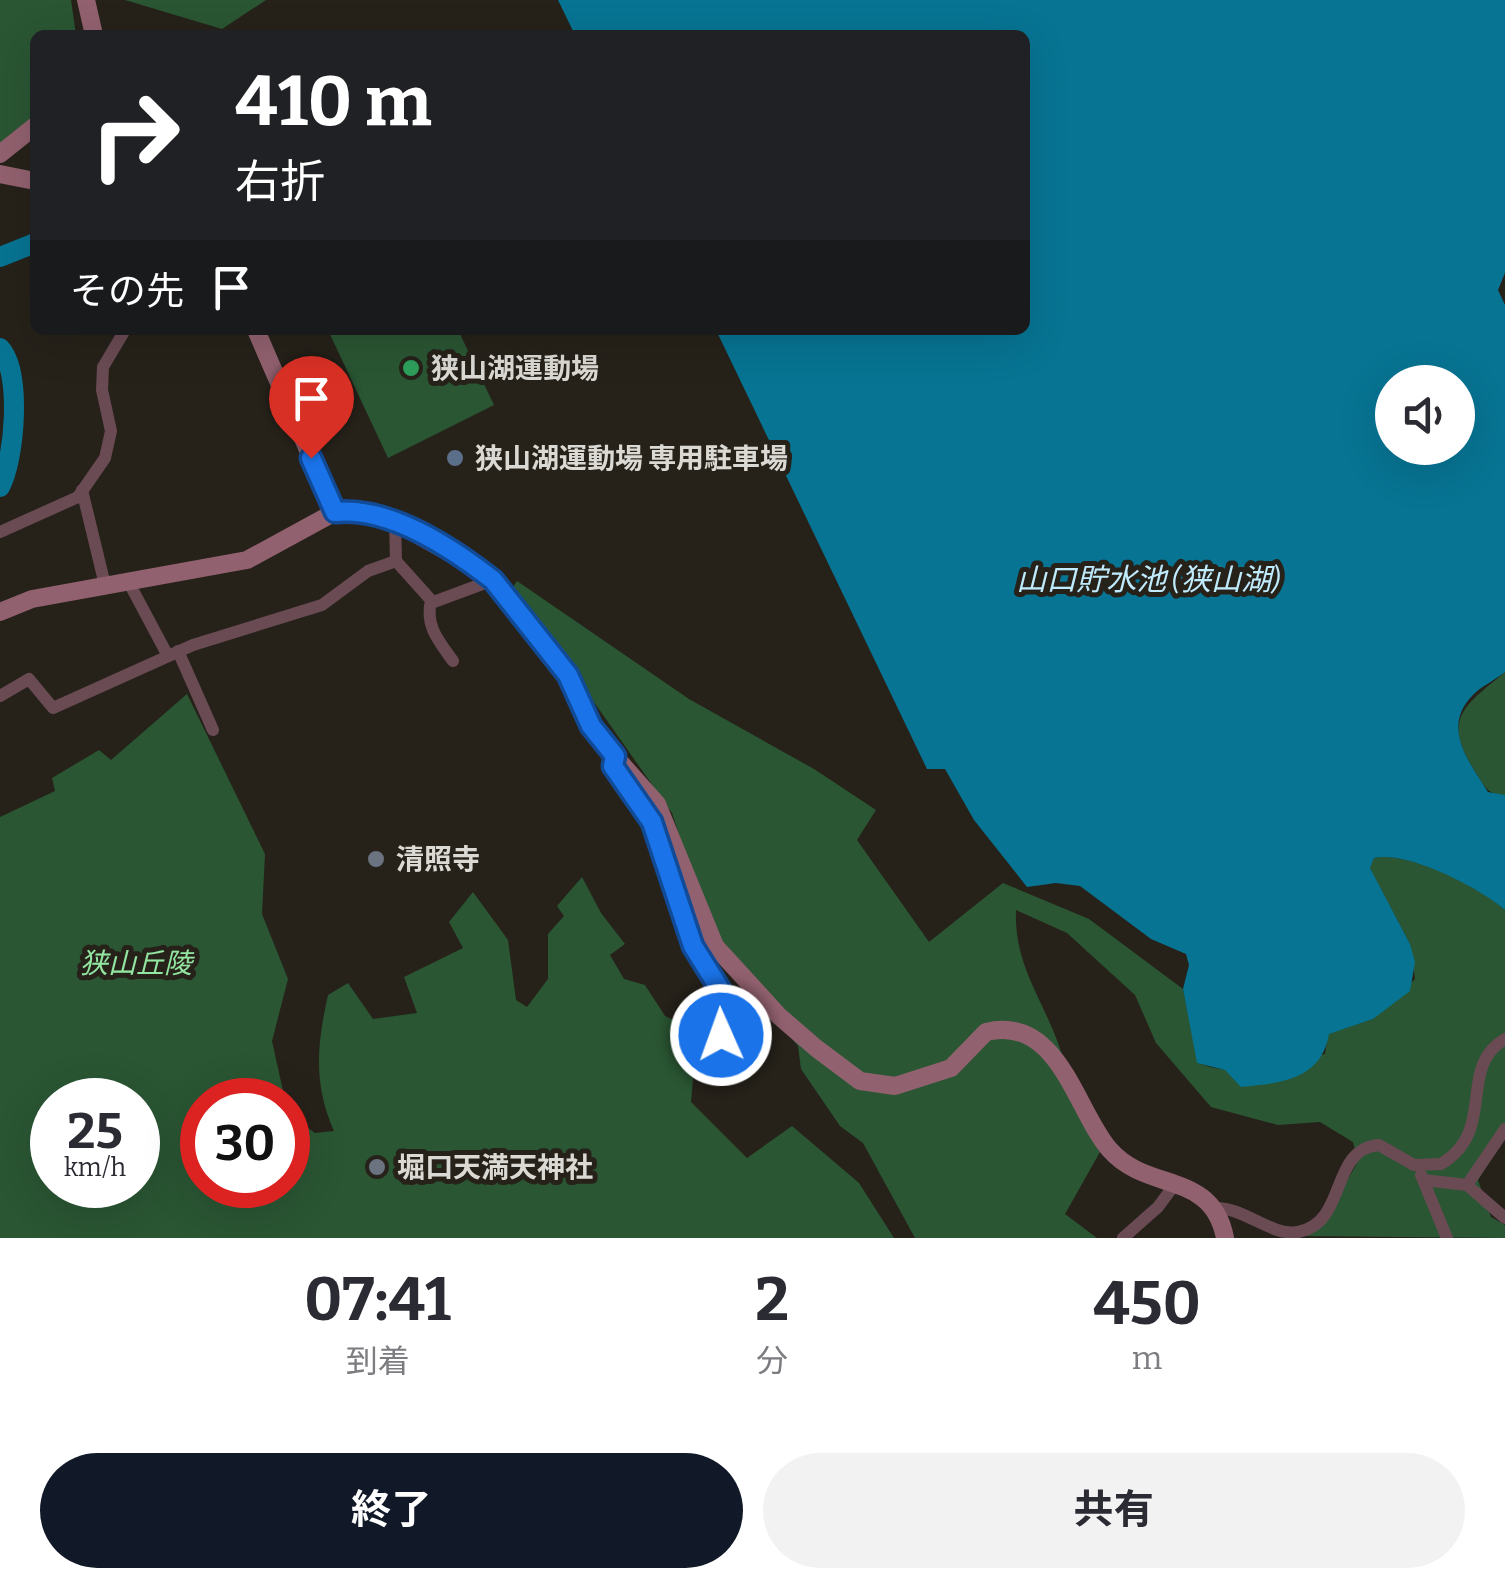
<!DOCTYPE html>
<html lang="ja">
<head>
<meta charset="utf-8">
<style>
  :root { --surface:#fff; --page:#f2f2f3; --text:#2b2b33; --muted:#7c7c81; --accent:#111827 }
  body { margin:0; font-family:Bitter,"Noto Sans JP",serif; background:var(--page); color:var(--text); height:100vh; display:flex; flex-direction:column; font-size:38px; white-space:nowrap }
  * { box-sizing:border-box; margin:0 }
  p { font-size:32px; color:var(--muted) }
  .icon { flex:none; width:55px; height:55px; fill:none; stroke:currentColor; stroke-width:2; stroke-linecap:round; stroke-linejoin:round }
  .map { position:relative; height:1238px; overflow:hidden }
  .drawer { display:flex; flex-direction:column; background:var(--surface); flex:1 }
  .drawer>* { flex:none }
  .top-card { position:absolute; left:30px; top:30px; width:1000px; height:305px; border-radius:15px; box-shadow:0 10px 40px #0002; background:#202124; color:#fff; overflow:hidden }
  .fabs { position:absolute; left:1375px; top:365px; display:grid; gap:20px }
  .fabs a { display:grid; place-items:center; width:100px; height:100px; border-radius:50%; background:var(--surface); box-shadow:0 10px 40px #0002; font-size:50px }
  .speed { position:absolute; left:30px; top:1078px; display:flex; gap:20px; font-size:50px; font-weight:700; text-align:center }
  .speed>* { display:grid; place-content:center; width:130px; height:130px; border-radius:50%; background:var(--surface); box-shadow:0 10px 40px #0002; line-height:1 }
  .speed small { font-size:25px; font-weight:400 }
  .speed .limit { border:15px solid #d22; background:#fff; color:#111 }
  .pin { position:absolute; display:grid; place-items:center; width:85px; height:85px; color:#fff; margin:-102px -42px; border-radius:50% 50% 50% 0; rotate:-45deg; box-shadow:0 0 10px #0007 }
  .pin .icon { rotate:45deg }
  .me { position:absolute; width:110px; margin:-55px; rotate:358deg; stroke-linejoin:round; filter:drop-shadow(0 0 8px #0008) }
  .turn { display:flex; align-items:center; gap:35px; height:210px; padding:0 40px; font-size:45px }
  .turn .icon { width:130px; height:130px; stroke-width:2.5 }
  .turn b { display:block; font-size:70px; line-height:85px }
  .then { display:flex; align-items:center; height:95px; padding:0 40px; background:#0003; gap:20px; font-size:38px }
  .eta { display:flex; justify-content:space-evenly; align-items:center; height:170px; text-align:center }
  .eta b { font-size:60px; font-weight:700; line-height:70px }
  .button { display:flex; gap:20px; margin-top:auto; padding:20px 40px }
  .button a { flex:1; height:115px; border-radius:60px; background:var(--accent); color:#fff; font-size:40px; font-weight:700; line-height:115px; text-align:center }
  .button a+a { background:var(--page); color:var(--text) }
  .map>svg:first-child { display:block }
  .green { fill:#2a5633; fill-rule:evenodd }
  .water { fill:#077493; fill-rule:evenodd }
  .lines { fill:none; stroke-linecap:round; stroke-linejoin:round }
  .river { stroke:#077493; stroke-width:20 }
  .street { stroke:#6a4b54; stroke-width:12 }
  .secondary { stroke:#92616f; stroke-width:18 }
  .route-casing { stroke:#114b97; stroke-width:25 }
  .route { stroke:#1a73e8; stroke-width:18 }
  .leisure-dot { fill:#2e9e5b; stroke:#26221a; stroke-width:4 }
  .service-dot { fill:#5c6f8a; stroke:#26221a; stroke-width:4 }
  .worship-dot { fill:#6b7280; stroke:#26221a; stroke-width:4 }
  .labels { text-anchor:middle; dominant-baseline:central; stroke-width:10; stroke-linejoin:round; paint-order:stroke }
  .poi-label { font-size:28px; font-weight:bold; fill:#dbd9d3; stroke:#26221a; text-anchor:start }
  .park-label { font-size:28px; font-style:italic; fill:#92e6a1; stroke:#26221a }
  .water-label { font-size:30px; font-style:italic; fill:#c0ebfd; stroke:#26221a }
</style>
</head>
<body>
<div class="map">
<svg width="1505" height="1238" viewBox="0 0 1505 1238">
  <rect width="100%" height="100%" fill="#26221a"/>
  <g class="green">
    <path d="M 0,0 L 71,0 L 76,35 L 35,35 L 35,115 L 0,143 Z"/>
    <path d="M 125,0 L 266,0 L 222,29 Z"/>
    <path d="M 328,330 L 458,330 L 494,405 L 388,458 Z"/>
    <path d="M 517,581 L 689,699 L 814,769 L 876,810 L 857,840 L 929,942 L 1003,883 L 1089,919 L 1183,989 L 1198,1063 C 1242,1080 1279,1064 1325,1054 L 1328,1034 L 1373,1019 L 1415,979 L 1410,944 L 1369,867 L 1374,858 C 1407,850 1482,888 1505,910 L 1505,1138 L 1478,1180 L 1491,1217 L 1505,1225 L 1505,1238 L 1301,1236 L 1323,1225 L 1358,1161 L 1353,1142 L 1320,1122 L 1278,1125 L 1211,1107 L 1156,1043 L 1135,995 L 1067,933 L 1016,910 C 1014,963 1040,994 1058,1043 C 1071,1081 1081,1116 1100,1152 L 1065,1214 L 1097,1238 L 915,1238 L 863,1143 L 840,1126 L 801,1069 L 798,1046 L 748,986 L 710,929 L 672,813 L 513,587 Z"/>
    <path d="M 1505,672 L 1505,795 C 1488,795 1485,787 1476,773 C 1441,719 1463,707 1505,672 Z"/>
    <path d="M 187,694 L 265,854 L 262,914 L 288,979 L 272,1041 L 285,1100 L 202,1100 L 202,1185 L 288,1185 L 288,1104 L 297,1120 L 315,1133 L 334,1131 C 313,1083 317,1045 328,995 L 348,983 L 373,1019 L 417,1013 L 404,977 L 463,948 L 449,922 L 473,892 L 508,940 L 516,1000 L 527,1007 L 548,979 L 548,934 L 564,916 L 557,906 L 582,877 L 601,913 L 625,944 L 610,955 L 624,979 L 645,985 L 665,1016 L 697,1031 L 691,1102 L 747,1158 L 792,1126 L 859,1183 L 894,1238 L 0,1238 L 0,817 L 55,791 L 52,778 L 99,750 L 111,760 ZM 52,1100 L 138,1100 L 138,1185 L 52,1185 Z"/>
  </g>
  <path class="water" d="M 558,0 L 1505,0 L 1505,273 L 1498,290 L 1505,305 L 1505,672 C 1495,680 1480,687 1472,696 C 1441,728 1470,763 1488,792 L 1505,795 L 1505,910 C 1482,889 1407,850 1374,858 L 1370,868 L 1410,944 L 1415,962 L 1410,991 L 1373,1019 L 1329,1034 C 1321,1080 1281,1083 1241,1087 L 1225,1070 L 1197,1063 L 1183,989 L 1189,965 L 1186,954 L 1151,939 L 1080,886 L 1056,883 L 1027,887 L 974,820 L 945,769 L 927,769 L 716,330 L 1025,330 L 1025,35 L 575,35 ZM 1392,382 L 1458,382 L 1458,448 L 1392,448 Z"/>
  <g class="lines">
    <g class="river">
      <path d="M 0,257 L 35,243"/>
      <path d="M 0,348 C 22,372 15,459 0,487"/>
    </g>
    <g class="street">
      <path d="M 82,490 L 105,585"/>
      <path d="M 395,522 L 396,561 L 431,600 C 425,626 438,640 453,661"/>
      <path d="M 0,532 L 78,497 L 105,458 L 111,431 L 102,390 L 103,367 L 125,330"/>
      <path d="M 128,581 L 168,656"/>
      <path d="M 431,603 L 493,580"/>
      <path d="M 178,651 L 213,730"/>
      <path d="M 0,696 L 29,679 L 53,708 L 193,645 L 322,605 L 368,571 L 396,561"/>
      <path d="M 614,761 L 652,822 L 693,946 L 728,1001 C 733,1020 715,1054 698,1063"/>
      <path d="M 1421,1175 L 1447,1238"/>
      <path d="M 1424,1180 L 1467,1185 L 1505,1218"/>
      <path d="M 1467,1185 L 1505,1129"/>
      <path d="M 1215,1208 C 1244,1207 1272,1237 1298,1232 C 1348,1223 1329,1149 1379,1145 L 1414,1165 L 1441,1164 C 1498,1130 1456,1068 1505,1039"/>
      <path d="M 1123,1238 L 1158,1207 L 1175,1184"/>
    </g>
    <g class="secondary">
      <path d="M 86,0 L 94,35"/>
      <path d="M 0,154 L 35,126"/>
      <path d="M 0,174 L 35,181"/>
      <path d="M 256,330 L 335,512"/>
      <path d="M 0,612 L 32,599 L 247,560 L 335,512 L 365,511 L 395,522 L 478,569 L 501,589 L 568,675 L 602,742 L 657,804 L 715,946 L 779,1016 L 816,1048 L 860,1081 L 895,1086 L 951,1068 L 986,1032 C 1059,1014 1076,1112 1110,1150 C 1148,1193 1212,1170 1225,1238"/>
    </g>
  </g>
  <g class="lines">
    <g class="route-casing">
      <path id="route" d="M 311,458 L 335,512 C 389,506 452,548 493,580 L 568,675 L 591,726 L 615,756 L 613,766 L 652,822 L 693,946 L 728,1002 L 730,1011 L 721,1035"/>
    </g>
    <use href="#route" class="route"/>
  </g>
  <circle class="leisure-dot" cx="411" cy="368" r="10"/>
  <circle class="service-dot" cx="455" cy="458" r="10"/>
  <g class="worship-dot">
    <circle cx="376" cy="859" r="10"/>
    <circle cx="377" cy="1167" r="10"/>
  </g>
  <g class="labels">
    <g class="poi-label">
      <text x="431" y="368">狭山湖運動場</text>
      <text x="475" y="458">狭山湖運動場 専用駐車場</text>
      <text x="396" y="859">清照寺</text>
      <text x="397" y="1167">堀口天満天神社</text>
    </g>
    <g class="park-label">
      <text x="136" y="963">狭山丘陵</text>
    </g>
    <g class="water-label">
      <text x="1148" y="580">山口貯水池 (狭山湖)</text>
    </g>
  </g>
</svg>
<div class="fabs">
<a><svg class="icon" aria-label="sound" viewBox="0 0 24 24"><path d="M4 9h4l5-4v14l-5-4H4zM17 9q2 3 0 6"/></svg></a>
</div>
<div class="speed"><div>25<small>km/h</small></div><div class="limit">30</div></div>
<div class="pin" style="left:311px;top:458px;background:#d93025"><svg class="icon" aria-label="arrive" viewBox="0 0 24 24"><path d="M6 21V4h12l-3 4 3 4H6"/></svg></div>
<svg class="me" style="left:721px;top:1035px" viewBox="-20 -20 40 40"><circle r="17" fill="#1a73e8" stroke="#fff" stroke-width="3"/><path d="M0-11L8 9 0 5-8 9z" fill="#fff"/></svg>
<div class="top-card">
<div class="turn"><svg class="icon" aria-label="right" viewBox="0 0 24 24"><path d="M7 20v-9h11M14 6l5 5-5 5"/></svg><div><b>410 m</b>右折</div></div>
<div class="then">その先<svg class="icon" aria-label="arrive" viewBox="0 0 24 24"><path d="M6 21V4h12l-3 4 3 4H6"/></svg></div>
</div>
</div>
<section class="drawer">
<div class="eta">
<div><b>07:41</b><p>到着</p></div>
<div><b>2</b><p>分</p></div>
<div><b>450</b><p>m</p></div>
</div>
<div class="button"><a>終了</a><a>共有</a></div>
</section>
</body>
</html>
